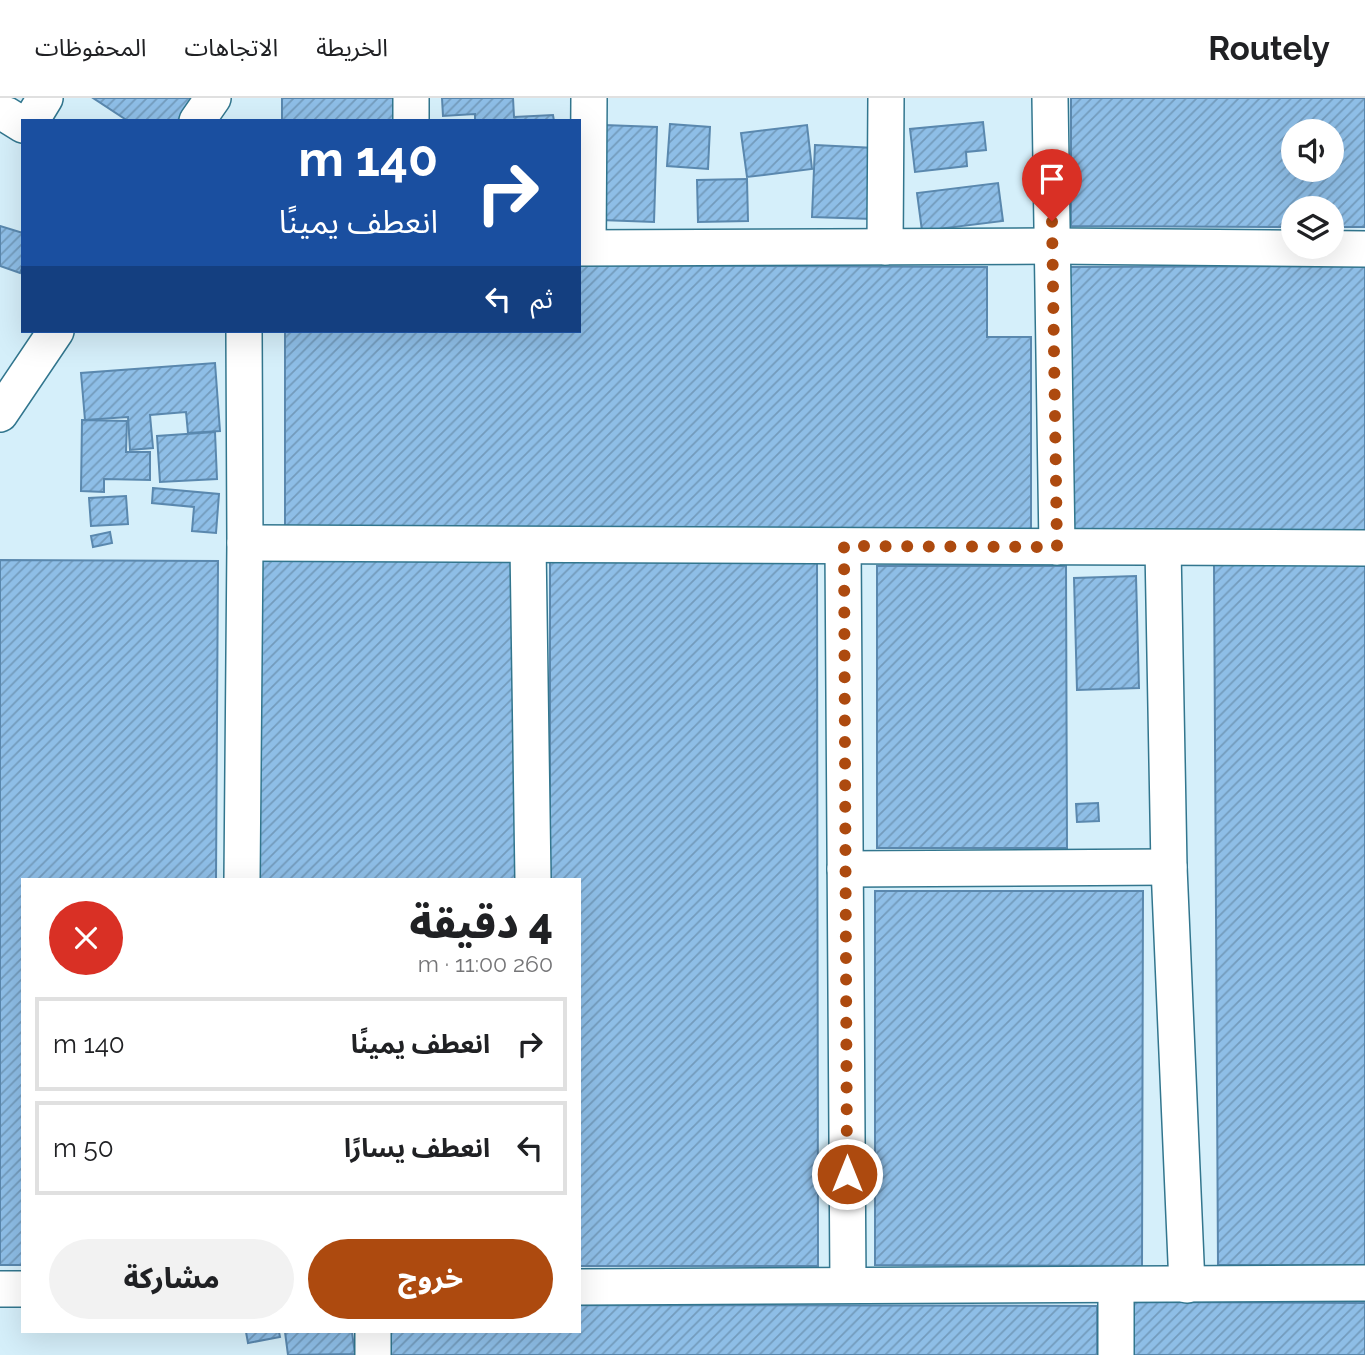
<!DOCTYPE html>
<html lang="ar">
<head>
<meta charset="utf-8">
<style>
  :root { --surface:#fff; --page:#f2f2f2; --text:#202124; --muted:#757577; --line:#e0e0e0; --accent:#ad4a0f }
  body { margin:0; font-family:Raleway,"Noto Sans Arabic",sans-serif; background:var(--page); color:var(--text); direction:rtl; height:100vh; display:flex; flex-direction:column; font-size:26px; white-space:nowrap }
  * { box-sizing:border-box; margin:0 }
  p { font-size:23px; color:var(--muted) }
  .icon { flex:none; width:38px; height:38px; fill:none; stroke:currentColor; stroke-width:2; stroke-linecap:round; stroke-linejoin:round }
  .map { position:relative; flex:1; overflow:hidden; direction:ltr }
  .details { position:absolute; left:21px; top:780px; width:560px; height:455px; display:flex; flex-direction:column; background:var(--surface); border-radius:0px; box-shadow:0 7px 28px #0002; direction:rtl }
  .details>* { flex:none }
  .guide { position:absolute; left:21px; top:21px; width:560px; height:214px; border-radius:0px; box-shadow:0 7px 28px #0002; direction:rtl; background:#1a4fa0; color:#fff; overflow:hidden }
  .controls { position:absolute; left:1281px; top:21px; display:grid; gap:14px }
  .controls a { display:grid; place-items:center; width:63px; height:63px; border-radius:50%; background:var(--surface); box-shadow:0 7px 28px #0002; font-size:35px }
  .pin { position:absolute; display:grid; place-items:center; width:60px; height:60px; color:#fff; margin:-72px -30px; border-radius:50% 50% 50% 0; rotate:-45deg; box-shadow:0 0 7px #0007 }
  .pin .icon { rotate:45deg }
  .me { position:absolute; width:77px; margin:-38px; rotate:0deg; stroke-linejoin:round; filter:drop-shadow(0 0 5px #0008) }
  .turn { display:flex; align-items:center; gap:24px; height:147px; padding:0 28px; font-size:32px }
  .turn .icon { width:91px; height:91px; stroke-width:2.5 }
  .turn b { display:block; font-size:49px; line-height:60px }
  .then { display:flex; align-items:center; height:66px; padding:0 28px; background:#0003; gap:14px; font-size:26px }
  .round { display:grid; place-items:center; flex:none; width:74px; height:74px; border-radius:37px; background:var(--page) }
  .headline { display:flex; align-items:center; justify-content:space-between; height:119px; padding:0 28px }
  h1 { font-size:42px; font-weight:800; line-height:52px }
  .action { display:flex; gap:14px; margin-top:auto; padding:14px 28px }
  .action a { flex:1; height:80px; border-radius:42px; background:var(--accent); color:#fff; font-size:28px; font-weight:800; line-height:80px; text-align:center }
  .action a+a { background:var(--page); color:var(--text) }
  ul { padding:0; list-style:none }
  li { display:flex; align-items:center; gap:21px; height:94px; margin:0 14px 10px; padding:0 14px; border:4px solid var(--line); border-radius:0px }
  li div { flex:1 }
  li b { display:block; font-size:26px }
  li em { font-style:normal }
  header { display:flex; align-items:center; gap:42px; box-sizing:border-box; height:98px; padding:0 35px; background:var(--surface); border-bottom:2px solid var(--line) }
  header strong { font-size:33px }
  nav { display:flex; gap:38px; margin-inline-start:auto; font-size:24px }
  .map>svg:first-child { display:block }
  .building { fill:url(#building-hatch); stroke:#5a88ae; stroke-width:2; fill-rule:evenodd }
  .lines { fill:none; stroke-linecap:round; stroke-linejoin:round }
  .minor-casing { stroke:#32768e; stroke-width:38 }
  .minor { stroke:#fff; stroke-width:35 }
  .route { stroke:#ad4a0f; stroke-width:12; stroke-dasharray:0 21.6 }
</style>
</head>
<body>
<header>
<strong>Routely</strong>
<nav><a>الخريطة</a><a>الاتجاهات</a><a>المحفوظات</a></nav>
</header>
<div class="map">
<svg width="1365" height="1257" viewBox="0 0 1365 1257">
  <defs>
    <pattern id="building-hatch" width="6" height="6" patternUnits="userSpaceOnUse" patternTransform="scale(1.75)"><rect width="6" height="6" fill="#8ebee7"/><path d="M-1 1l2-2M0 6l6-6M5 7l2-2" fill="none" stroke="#739bbc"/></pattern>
  </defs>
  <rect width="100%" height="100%" fill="#d5effa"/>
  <g class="building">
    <path d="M 93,0 L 201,0 L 186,23 L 128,23 Z"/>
    <path d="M 282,0 L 401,0 L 395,23 L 282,23 Z"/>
    <path d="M 442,0 L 513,0 L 514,19 L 553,17 L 554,23 L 475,23 L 475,16 L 443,18 Z"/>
    <path d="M 1071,0 L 1365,0 L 1365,129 L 1332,129 L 1332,110 L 1293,110 L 1293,129 L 1071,128 ZM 1293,33 L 1332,33 L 1332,72 L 1293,72 Z"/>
    <path d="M 983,24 L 986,52 L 966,54 L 967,68 L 915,74 L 910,31 Z"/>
    <path d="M 670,26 L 710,29 L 708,71 L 667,68 Z"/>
    <path d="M 604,27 L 657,29 L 654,124 L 601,122 Z"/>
    <path d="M 807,27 L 812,71 L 747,79 L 741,35 Z"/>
    <path d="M 815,47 L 875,50 L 872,121 L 812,119 Z"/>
    <path d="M 747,81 L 748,123 L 698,124 L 697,82 Z"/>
    <path d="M 998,85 L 1003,123 L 922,133 L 917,95 Z"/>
    <path d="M 0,128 L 23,135 L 23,167 L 20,175 L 0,168 Z"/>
    <path d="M 579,167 L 987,169 L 987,239 L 1031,239 L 1031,432 L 285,430 L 285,233 L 579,233 Z"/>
    <path d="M 1365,168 L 1365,434 L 1065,435 L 1064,169 Z"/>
    <path d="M 215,265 L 220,333 L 188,335 L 186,314 L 150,317 L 153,350 L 130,352 L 128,319 L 85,322 L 81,275 Z"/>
    <path d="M 82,322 L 127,323 L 126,354 L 150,354 L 150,382 L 104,381 L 104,394 L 81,393 Z"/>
    <path d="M 215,334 L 217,381 L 160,384 L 157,338 Z"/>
    <path d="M 153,390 L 219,396 L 216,435 L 192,433 L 194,409 L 152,405 Z"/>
    <path d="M 126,398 L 128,426 L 91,428 L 89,400 Z"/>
    <path d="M 110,434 L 112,445 L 93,449 L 91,438 Z"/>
    <path d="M 0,462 L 218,463 L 216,782 L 23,782 L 23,1167 L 0,1167 Z"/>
    <path d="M 550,462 L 817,462 L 818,1168 L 579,1168 L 579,782 L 550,782 Z"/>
    <rect x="260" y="463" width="258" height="319"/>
    <path d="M 1365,465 L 1365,1167 L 1218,1167 L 1214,466 Z"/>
    <path d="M 877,468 L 1066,468 L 1067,750 L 877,750 Z"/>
    <path d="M 1136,478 L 1139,590 L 1077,592 L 1074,480 Z"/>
    <path d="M 1098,705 L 1099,723 L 1077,724 L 1076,706 Z"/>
    <path d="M 875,793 L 1143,793 L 1142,1168 L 875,1167 Z"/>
    <path d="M 1133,1204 L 1365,1205 L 1365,1257 L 1132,1257 Z"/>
    <path d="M 579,1207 L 1097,1208 L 1097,1257 L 390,1257 L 390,1234 L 579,1234 Z"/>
    <path d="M 246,1234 L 279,1234 L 280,1239 L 248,1245 Z"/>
    <path d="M 285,1234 L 352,1234 L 355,1256 L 288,1257 Z"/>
  </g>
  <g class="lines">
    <g class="minor-casing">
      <g id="minor">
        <path d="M 411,0 L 411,23"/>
        <path d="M 1050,0 L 1057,449"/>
        <path d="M 0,15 L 7,17 L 23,27"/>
        <path d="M 31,23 L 45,0"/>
        <path d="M 197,23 L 213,0"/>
        <path d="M 588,149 L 589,0"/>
        <path d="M 885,149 L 886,0"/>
        <path d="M 579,150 L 1053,148 L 1365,151"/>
        <path d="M 0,316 L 56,233"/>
        <path d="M 245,445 L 1365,450"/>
        <path d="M 528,447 L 533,782"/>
        <path d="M 843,448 L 848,1187"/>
        <path d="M 1163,450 L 1169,769 L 1187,1187"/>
        <path d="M 845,771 L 1169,769"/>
        <path d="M 242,782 L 245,445 L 244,233"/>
        <path d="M 1116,1188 L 1116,1257"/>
        <path d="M 579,1189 L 1365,1185"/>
        <path d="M 0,1191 L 23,1191"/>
        <path d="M 373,1257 L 373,1234"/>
      </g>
    </g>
    <use href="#minor" class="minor"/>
  </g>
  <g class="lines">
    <path class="route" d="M 847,1076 L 844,448 L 1057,449 L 1052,123"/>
  </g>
</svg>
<div class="controls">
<a><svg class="icon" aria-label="sound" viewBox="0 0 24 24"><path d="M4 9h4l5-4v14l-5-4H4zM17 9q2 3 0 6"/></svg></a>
<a><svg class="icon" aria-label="layers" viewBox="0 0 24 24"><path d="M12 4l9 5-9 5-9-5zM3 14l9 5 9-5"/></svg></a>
</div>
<div class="pin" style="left:1052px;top:123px;background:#d93025"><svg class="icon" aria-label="arrive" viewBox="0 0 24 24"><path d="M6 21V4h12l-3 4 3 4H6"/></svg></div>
<svg class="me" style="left:847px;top:1076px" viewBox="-20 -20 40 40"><circle r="17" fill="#ad4a0f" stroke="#fff" stroke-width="3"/><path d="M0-11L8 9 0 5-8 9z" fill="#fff"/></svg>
<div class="guide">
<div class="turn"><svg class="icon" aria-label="right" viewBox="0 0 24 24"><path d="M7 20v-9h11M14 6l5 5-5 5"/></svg><div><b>140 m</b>انعطف يمينًا</div></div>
<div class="then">ثم<svg class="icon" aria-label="left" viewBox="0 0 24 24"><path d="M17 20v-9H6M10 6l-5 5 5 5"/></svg></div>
</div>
<section class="details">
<div class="headline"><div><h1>4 دقيقة</h1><p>260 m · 11:00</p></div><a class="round" style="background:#d93025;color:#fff"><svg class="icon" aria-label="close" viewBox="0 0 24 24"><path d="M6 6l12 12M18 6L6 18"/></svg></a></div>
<ul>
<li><svg class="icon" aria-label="right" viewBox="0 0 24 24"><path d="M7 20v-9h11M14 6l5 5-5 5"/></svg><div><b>انعطف يمينًا</b></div><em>140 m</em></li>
<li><svg class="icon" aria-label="left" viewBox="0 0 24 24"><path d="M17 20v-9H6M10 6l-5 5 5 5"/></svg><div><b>انعطف يسارًا</b></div><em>50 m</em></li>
</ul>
<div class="action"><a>خروج</a><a>مشاركة</a></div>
</section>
</div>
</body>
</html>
